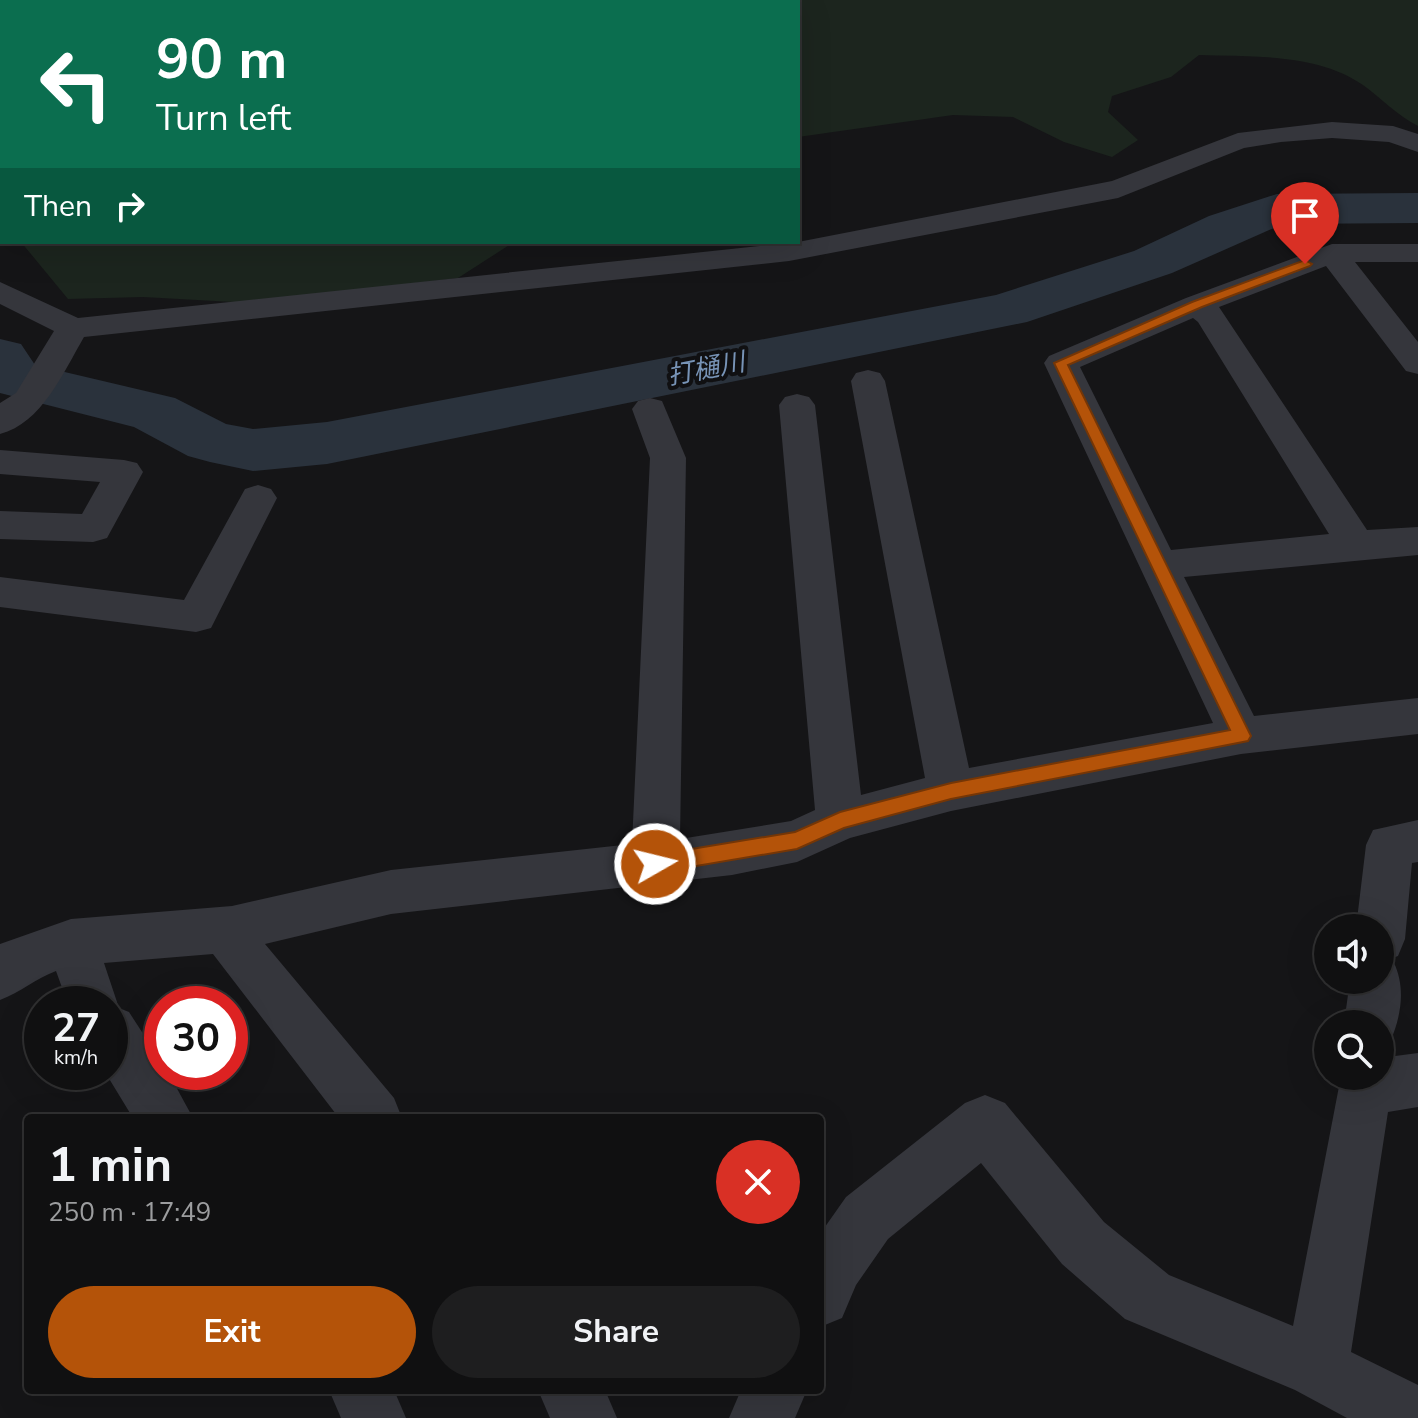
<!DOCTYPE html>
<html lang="en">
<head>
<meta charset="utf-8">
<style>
  :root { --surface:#101011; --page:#1e1e1f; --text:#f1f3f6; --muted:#9c9d9f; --line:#303031; --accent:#b45309 }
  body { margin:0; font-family:"Nunito Sans","Noto Sans JP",sans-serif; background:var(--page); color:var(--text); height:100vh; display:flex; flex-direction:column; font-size:30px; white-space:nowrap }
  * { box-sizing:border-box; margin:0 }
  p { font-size:26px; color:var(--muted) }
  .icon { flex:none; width:44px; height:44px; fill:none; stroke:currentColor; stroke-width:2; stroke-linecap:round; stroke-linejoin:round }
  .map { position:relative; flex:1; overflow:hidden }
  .sheet { position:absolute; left:24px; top:1114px; width:800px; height:280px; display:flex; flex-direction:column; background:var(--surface); border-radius:8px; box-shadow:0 8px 32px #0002,0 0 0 2px var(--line) }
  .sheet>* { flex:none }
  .top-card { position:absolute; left:0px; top:0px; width:800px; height:244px; box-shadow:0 8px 32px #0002,0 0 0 2px var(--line); background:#0b6e4f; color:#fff; overflow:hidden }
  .buttons { position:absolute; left:1314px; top:914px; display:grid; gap:16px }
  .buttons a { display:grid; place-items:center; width:80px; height:80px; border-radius:50%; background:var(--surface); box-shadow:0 8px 32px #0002,0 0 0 2px var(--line); font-size:40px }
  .speed { position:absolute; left:24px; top:986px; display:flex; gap:16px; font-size:40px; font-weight:700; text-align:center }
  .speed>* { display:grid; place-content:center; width:104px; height:104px; border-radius:50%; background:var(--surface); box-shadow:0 8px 32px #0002,0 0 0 2px var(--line); line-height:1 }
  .speed small { font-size:20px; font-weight:400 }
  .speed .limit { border:12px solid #d22; background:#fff; color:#111 }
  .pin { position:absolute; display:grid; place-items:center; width:68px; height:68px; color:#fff; margin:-82px -34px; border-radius:50% 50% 50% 0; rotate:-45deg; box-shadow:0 0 8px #0007 }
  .pin .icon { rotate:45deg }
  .me { position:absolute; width:88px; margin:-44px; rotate:82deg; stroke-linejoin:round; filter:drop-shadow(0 0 6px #0008) }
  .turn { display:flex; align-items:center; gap:28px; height:168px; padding:0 24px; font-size:36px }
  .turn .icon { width:104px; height:104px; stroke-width:2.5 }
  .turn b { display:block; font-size:56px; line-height:68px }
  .then { display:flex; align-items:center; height:76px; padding:0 24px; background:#0003; gap:16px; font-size:30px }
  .round { display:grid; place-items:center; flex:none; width:84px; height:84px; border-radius:42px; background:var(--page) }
  .overview { display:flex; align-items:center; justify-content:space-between; height:136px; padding:0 24px }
  h1 { font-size:48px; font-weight:700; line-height:60px }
  .button { display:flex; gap:16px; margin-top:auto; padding:16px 24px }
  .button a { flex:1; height:92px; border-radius:48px; background:var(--accent); color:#fff; font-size:32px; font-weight:700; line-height:92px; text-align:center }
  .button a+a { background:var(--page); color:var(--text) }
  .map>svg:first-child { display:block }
  .green { fill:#1c251e }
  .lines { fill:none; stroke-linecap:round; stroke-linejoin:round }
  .river { fill:#2a323c; fill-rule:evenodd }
  .minor { fill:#35363c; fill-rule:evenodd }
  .route { fill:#b45309; stroke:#753606; stroke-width:2 }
  .labels { text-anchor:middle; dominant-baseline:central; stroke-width:8; stroke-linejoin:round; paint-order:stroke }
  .far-water-label { font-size:26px; font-style:italic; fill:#7894b7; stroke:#101012 }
</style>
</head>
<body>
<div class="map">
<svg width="1418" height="1418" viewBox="0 0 1418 1418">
  <rect width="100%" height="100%" fill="#151517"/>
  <g class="green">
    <path d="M 0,0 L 1418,0 L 1418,126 C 1397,115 1382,99 1363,85 C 1317,53 1253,57 1199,55 L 1171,77 L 1112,96 L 1108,112 L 1138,140 L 1112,157 L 1064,142 L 1013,117 L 953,115 L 798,137 L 798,2 L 2,2 L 0,25 Z"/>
    <path d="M 21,242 L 514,242 L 458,278 L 251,303 L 143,297 L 68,299 Z"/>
  </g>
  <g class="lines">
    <path class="river" d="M 1418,193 L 1418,223 L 1283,224 L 1172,273 L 1027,322 L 327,464 L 253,471 L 210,462 L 188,456 L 134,427 L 0,393 L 0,339 L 21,344 L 35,365 L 175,398 L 226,424 L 253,429 L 327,422 L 996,295 L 1134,251 L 1209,216 L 1277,194 Z"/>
    <g class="minor">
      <rect x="0" y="119" width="2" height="16"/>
      <path d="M 1332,122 L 1393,126 L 1418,134 L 1418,152 L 1389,142 L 1332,138 L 1281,142 L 1244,148 L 1118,198 L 789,261 L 84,337 C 63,373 42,423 0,434 L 0,403 L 16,393 L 54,331 L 0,304 L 0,282 L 78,318 L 798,242 L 1112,181 L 1238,133 Z"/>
      <path d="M 0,167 L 2,167 L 0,186 Z"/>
      <path d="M 1332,244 L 1418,244 L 1418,262 L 1355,262 L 1418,342 L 1418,374 L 1406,371 L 1326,266 L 1219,307 L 1367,530 L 1418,527 L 1418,555 L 1184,577 L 1254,716 L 1418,698 L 1418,734 L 1241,754 L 951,811 L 850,838 L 797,862 L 732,875 L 391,914 L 265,944 L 394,1098 L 402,1118 L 339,1118 L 213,954 L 104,963 L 119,1008 L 129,1012 L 162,1063 L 162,1072 L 168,1072 L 193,1118 L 133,1118 L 105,1072 L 110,1072 L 110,1004 L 68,1004 L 56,971 C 35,979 21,992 0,1000 L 0,944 L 71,919 L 232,906 L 391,870 L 632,844 L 650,458 L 632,409 L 638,401 L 650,398 L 662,401 L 686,458 L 680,839 L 791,821 L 815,810 L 779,405 L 785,397 L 797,394 L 809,397 L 815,405 L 861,795 L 925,778 L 851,381 L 856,373 L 868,370 L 880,373 L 885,381 L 969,768 L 1213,723 L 1044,363 L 1049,356 L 1186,298 ZM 1193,318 L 1198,322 L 1329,534 L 1171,550 L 1080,367 Z"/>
      <path d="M 0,450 L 124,460 L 137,463 L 143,472 L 107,538 L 93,542 L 0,539 L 0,511 L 82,514 L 100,482 L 0,474 Z"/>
      <path d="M 258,485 L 271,489 L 277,498 L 211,628 L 196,632 L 0,607 L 0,577 L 184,600 L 245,489 Z"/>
      <path d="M 1418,820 L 1418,862 L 1412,863 L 1405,939 L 1398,956 L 1387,960 L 1394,963 C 1406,988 1401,1017 1390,1042 L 1380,1046 L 1380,1024 L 1344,1024 L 1350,980 L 1380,980 L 1380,928 L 1356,928 L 1366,845 L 1373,830 Z"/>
      <path d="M 1418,1053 L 1418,1107 L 1388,1112 L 1351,1352 L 1418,1385 L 1418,1418 L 1347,1418 L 1295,1390 L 1125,1319 L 1062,1264 L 981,1163 L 888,1239 L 856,1285 L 842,1318 L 820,1327 L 820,1234 L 846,1197 L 965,1103 L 985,1095 L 1005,1103 L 1104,1222 L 1169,1275 L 1293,1326 L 1341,1076 L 1380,1076 L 1380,1058 Z"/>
      <path d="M 329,1390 L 394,1390 L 406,1418 L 341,1418 Z"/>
      <path d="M 538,1390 L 605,1390 L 617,1418 L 550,1418 Z"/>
      <path d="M 741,1390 L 807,1390 L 795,1418 L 729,1418 Z"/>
    </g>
  </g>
  <path class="route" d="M 1305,260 L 1312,264 L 1310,266 L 1202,307 L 1068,365 L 1251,736 L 1248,741 L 951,799 L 844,828 L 797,849 L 655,873 L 648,870 L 645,864 L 655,855 L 795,832 L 840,812 L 951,783 L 1230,730 L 1054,363 L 1192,302 Z"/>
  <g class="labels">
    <g class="far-water-label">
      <text transform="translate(706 369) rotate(-11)">打樋川</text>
    </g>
  </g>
</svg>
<div class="buttons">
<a><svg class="icon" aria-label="sound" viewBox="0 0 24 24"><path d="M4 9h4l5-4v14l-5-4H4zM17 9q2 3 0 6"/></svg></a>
<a><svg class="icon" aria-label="search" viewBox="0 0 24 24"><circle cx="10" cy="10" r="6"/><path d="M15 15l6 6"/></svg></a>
</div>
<div class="speed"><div>27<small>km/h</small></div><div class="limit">30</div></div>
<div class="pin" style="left:1305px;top:264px;background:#d93025"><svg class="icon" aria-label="arrive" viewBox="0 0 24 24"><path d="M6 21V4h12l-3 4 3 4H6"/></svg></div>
<svg class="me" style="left:655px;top:864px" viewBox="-20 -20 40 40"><circle r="17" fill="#b45309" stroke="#fff" stroke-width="3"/><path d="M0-11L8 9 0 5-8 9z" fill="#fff"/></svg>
<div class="top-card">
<div class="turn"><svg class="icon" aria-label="left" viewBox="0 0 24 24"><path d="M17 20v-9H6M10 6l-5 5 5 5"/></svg><div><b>90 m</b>Turn left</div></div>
<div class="then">Then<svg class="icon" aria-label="right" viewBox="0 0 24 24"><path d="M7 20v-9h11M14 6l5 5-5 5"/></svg></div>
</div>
<section class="sheet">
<div class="overview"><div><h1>1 min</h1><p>250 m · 17:49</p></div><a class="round" style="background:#d93025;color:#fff"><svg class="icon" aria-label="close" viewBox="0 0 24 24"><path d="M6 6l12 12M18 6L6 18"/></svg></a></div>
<div class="button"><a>Exit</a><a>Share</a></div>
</section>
</div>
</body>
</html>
